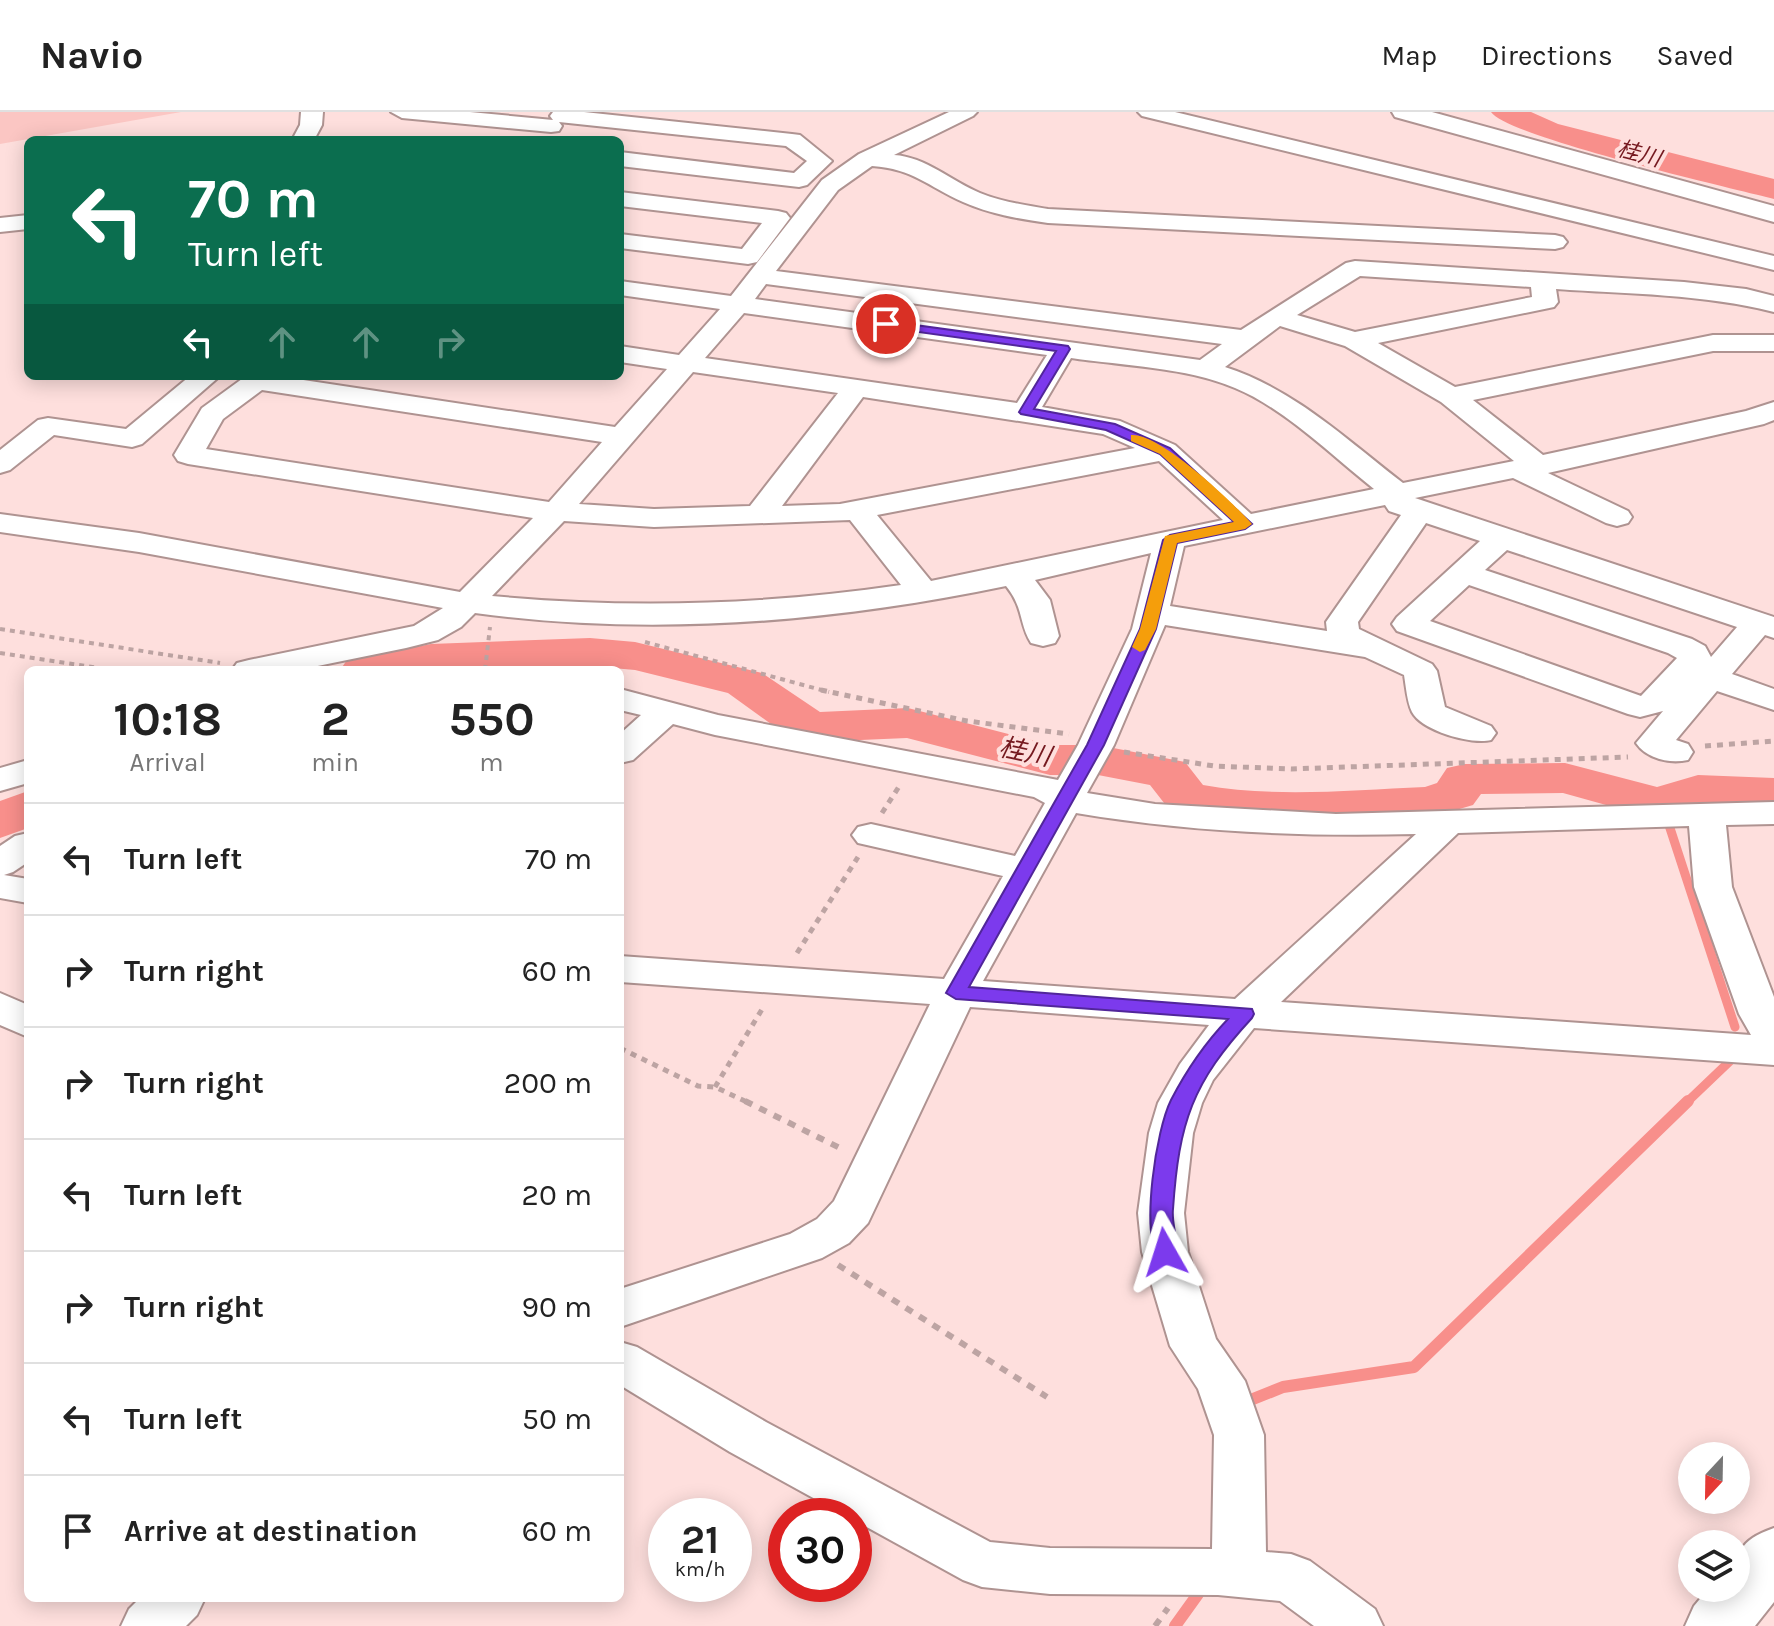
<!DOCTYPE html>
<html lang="en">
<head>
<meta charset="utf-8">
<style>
  :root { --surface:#fff; --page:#f2f2f2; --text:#222; --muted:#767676; --line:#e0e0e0 }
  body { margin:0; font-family:Karla,"Noto Sans JP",sans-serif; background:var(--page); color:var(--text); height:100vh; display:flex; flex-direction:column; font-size:30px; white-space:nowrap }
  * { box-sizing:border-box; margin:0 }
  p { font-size:26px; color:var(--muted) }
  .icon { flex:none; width:44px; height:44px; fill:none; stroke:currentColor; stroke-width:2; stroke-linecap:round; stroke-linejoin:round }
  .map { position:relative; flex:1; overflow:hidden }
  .details { position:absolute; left:24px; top:554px; width:600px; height:936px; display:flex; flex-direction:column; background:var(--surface); border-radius:12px; box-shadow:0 4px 20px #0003 }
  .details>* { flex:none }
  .hud { position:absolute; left:24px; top:24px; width:600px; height:244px; border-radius:12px; box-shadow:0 4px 20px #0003; background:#0b6e4f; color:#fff; overflow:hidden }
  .needle { width:52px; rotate:202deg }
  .buttons { position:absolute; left:1678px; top:1330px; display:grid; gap:16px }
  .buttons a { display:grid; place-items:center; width:72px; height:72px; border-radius:50%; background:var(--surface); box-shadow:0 4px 20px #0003; font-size:40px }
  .speed { position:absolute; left:648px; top:1386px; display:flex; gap:16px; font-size:40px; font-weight:700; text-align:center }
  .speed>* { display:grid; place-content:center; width:104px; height:104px; border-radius:50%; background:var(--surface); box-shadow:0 4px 20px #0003; line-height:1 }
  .speed small { font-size:20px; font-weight:400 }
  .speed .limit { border:12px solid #d22; background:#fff; color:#111 }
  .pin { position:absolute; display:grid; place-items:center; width:68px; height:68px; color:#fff; margin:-34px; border:4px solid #fff; border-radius:50%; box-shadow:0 2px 8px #0007 }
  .me { position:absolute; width:88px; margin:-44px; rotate:354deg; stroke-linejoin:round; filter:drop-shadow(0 0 6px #0008) }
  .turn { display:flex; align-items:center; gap:28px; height:168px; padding:0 32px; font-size:36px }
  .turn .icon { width:104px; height:104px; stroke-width:2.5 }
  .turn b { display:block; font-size:56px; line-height:68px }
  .lanes { display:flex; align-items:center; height:76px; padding:0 32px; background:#0003; justify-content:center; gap:40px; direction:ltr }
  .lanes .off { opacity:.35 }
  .eta { display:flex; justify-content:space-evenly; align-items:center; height:136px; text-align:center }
  .eta b { font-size:48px; font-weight:700; line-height:56px }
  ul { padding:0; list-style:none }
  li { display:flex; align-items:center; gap:24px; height:112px; padding:0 32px; border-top:2px solid var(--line) }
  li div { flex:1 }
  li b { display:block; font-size:30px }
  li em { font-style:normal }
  header { display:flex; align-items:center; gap:48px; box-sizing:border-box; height:112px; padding:0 40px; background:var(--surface); border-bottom:2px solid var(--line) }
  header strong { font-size:38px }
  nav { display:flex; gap:44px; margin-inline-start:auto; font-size:28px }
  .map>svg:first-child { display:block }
  .green { fill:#fbc6c3 }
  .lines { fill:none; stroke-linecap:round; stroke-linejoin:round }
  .stream-far1 { stroke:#f88f8b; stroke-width:9 }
  .stream { stroke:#f88f8b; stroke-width:12 }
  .river { fill:#f88f8b; fill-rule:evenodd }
  .minor-casing { stroke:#af9391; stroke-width:4 }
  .major-casing { stroke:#af9391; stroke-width:4 }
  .highway-casing { stroke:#af9391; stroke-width:4 }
  .path-far2 { stroke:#bda4a3; stroke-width:4; stroke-dasharray:5 5; stroke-linecap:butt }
  .path-far1 { stroke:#bda4a3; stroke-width:5; stroke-dasharray:6 6; stroke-linecap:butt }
  .path { stroke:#bda4a3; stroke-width:6; stroke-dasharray:8 8; stroke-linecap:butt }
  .minor { fill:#fff; fill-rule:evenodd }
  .major { fill:#fff; fill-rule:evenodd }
  .highway { fill:#fff; fill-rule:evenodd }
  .route { fill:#7c3aed; stroke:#51269a; stroke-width:2 }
  .slow { fill:#f59e0b }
  .labels { text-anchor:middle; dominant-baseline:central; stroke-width:8; stroke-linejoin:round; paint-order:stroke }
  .far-water-label { font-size:22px; font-style:italic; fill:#75191f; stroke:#fedfdd }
  .water-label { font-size:26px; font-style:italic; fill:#75191f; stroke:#fedfdd }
</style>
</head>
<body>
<header>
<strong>Navio</strong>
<nav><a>Map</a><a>Directions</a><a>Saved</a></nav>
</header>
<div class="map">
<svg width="1774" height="1514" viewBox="0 0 1774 1514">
  <rect width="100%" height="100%" fill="#fedfdd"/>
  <path class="green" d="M 0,0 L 181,0 L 0,32 Z"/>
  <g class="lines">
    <g class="stream-far1">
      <path d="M 1408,691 L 1411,706"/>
      <path d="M 1668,710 L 1735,915"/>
      <path d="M 1686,991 L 1730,949"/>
    </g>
    <g class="stream">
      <path d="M 1243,1291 L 1283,1275 L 1414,1255 L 1688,989"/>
      <path d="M 1175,1514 L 1198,1482"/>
    </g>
    <g class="river">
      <path d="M 1491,0 L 1531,0 L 1558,12 L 1774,67 L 1774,87 C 1731,76 1508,25 1491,0 Z"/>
      <path d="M 590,526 L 635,530 L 762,561 L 820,600 L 908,596 L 1051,633 L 1098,633 L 1185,650 L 1203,673 C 1276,686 1351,678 1425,675 L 1437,671 L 1447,656 L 1465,652 L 1565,651 L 1657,675 L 1698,663 L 1774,666 L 1774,696 L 1703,694 L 1660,708 L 1563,681 L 1481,682 L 1473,693 L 1429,706 L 1304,712 L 1235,710 L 1168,696 L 1150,673 L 1098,663 L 1050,663 L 907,626 L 814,630 L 778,617 L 728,581 L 635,558 L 590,554 L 340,558 L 347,548 L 431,532 Z"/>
      <path d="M 28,679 L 28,716 L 0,726 L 0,689 Z"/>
    </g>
    <g class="minor-casing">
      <g id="minor">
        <path d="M 301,0 L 323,0 L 322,13 L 314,28 L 292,28 L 300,13 Z"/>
        <path d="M 391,0 L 470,0 L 553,8 L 550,4 L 553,0 L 584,0 L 792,22 L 800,23 L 832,49 L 807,73 L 799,75 L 620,54 L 620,40 L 794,61 L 807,49 L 786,34 L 559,10 L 562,14 L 559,19 L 551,20 L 402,6 Z"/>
        <path d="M 949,0 L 977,0 L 973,4 L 894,43 C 926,45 951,69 980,81 C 1002,90 1025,93 1048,97 L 1555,123 L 1563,125 L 1567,130 L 1563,135 L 1555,137 L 1048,111 C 1019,107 990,102 963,90 C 927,74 914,57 872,54 L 838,78 L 776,159 L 1241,218 L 1346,151 L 1355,149 L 1684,170 L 1746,177 L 1774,184 L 1774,200 C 1703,182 1629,182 1556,177 L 1558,190 L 1554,195 L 1378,231 L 1455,275 L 1713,223 L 1774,223 L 1774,239 L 1713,239 L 1473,288 L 1543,343 L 1746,299 L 1774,290 L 1774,308 L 1764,312 L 1548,361 L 1628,399 L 1632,405 L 1628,411 L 1617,414 L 1606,411 L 1513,366 L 1415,386 L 1774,505 L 1774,526 L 1765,523 L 1732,562 L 1774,577 L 1774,598 L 1717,579 L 1676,628 L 1688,632 L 1693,640 L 1688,648 C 1670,652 1647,647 1636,631 L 1663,599 L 1640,605 L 1628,602 L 1397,519 L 1392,512 L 1397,505 L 1480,429 L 1426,411 L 1358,510 L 1359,517 L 1432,552 L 1437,559 L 1445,595 L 1491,614 L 1496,621 L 1491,628 C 1472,633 1422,619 1412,600 C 1407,590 1406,575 1404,563 L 1365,545 L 1165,513 L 1114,633 L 1087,681 L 1155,692 L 1336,702 L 1774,690 L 1774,712 L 1726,713 L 1732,775 L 1774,885 L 1774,953 L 1254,916 L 1213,968 L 1202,991 L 1193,1021 L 1184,1101 L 1188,1140 L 1216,1227 L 1245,1269 L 1264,1323 L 1266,1440 L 1291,1442 L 1310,1449 L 1375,1497 L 1383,1514 L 1314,1514 L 1280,1489 L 1218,1483 L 1050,1482 L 982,1475 L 963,1468 L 854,1408 L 854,1404 L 846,1404 L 730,1340 L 620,1273 L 620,1230 L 637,1235 L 766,1310 L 990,1430 L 1050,1436 L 1212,1437 L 1214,1323 L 1198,1277 L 1170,1234 L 1142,1140 L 1138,1101 L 1149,1021 L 1158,991 L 1180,952 L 1209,913 L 970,895 L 868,1111 L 849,1131 L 822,1146 L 620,1215 L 620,1177 L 790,1122 L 817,1107 L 834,1089 L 930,892 L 620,870 L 620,844 L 944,867 L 1003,764 L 858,731 L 852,723 L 858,715 L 871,712 L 1015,744 L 1045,691 L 1034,685 L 715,623 L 673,612 L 633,648 L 620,651 L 620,622 L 641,603 L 620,598 L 620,577 L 718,603 L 1058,668 L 1078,633 L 1132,517 L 1151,441 L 1035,468 L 1050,488 L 1059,524 L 1055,531 L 1043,534 L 1031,531 C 1019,512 1024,496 1006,474 C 834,510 650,525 475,501 L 461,515 L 438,528 L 406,536 L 298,558 L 232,558 L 237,551 L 249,548 L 414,514 L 443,496 L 139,440 L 0,420 L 0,402 L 139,421 L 460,480 L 533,406 L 188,352 L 178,349 L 174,343 L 202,296 L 246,264 L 277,264 L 615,315 L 667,257 L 620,250 L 620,234 L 679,243 L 720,197 L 620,183 L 620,169 L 731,184 L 822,68 L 859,42 ZM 1360,164 L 1531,175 L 1532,185 L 1355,220 L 1297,203 ZM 766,172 L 1222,232 L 1200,248 L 755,187 ZM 744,201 L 1047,243 L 1017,291 L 705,246 ZM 1280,214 L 1345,234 L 1441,290 L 1514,349 L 1403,371 C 1347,328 1294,277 1225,255 ZM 1071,246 C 1125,254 1185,255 1235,276 C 1284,296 1332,344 1374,377 L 1251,402 L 1175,333 L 1120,309 L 1042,295 ZM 693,260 L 838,281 L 750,394 L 654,397 L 579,392 ZM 262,278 L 602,330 L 549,390 L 206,337 L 223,307 ZM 863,285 L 1103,322 L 1135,336 L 840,392 L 782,394 ZM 1159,349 L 1223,408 L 931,469 L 877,403 ZM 1385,393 L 1389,399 L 1401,403 L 1326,510 L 1327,519 L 1170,494 L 1184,434 ZM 850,408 L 901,473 C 765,493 629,497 492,484 L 564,409 L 654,415 ZM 1507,438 L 1737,515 L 1711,545 L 1705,534 L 1692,527 L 1485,458 ZM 1469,473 L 1668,541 L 1677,546 L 1641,584 L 1430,509 ZM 1076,701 C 1189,720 1302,725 1416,722 L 1235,887 L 983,869 ZM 1689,714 L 1694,775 L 1739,902 L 1751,923 L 1281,890 L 1458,721 Z"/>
        <path d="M 1138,0 L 1175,0 L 1774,144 L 1774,158 L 1142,4 Z"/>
        <path d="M 620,80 L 778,99 L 786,101 L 790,106 L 757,150 L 748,152 L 620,136 L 620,122 L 742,137 L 762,111 L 620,94 Z"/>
        <path d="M 28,103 L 28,117 L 0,120 L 0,106 Z"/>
        <path d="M 190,264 L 220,264 L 142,332 L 132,335 L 54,323 L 10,358 L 0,361 L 0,338 L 38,308 L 48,306 L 126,317 Z"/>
        <path d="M 28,648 L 28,671 L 0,679 L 0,656 Z"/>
        <path d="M 28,721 L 28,750 L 13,760 L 4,763 L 28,767 L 28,791 L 0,786 L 0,734 L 15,724 Z"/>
        <path d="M 0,881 L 28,893 L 28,925 L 0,913 Z"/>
        <path d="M 140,1486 L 205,1486 L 197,1503 L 186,1514 L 121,1514 L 129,1497 Z"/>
      </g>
    </g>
    <g class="major-casing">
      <path id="major" d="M 1774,1416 L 1774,1490 L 1755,1514 L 1685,1514 L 1694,1494 L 1709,1476 L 1736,1476 C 1736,1440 1738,1429 1774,1416 Z"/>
    </g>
    <g class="highway-casing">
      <path id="highway" d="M 1392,0 L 1432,0 L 1774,94 L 1774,110 L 1395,5 Z"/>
    </g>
    <g class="path-far2">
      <path d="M 0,517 L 220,551"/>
      <path d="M 645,530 L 829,580"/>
      <path d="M 0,541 L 113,558"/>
      <path d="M 485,558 L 490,515"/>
    </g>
    <g class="path-far1">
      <path d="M 821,578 L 967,609 L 1069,622"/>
      <path d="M 1705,634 L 1774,629"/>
      <path d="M 1124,640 L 1214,654 L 1291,657 L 1628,645"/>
      <path d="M 882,701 L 900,673"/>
      <path d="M 797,841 L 858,745"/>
      <path d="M 620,936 L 698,974 L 715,975 L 749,991"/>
      <path d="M 715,975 L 764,894"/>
    </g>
    <g class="path">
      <path d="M 745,989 L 844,1038"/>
      <path d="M 838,1153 L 1047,1285"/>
      <path d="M 1155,1514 L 1168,1496"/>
    </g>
    <use href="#minor" class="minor"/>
    <use href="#major" class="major"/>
    <use href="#highway" class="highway"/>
  </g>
  <path class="route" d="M 886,209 L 1068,234 L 1070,237 L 1034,297 L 1115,312 L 1170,336 L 1252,412 L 1245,417 L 1177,431 L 1156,517 L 1104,633 L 969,875 L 1252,897 L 1254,902 L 1252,906 C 1192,971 1179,1010 1173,1097 C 1171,1113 1181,1132 1173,1146 L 1165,1149 L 1158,1146 C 1141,1117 1156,1018 1171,988 C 1186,959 1205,931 1228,907 L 956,887 L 946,881 L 1087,633 L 1140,517 L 1163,428 L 1170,423 L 1234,410 L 1160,342 L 1106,318 L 1021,302 L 1019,300 L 1056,239 L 882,215 L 882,210 Z"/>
  <path class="slow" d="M 1131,323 C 1159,320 1233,390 1252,412 L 1245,417 L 1177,431 L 1156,517 L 1145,538 L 1140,540 L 1132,535 L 1140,517 L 1165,424 L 1234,410 L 1160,342 L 1131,329 Z"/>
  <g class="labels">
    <g class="far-water-label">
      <text transform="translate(1639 42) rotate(15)">桂川</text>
    </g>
    <g class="water-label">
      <text transform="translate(1025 640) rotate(12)">桂川</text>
    </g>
  </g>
</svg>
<div class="buttons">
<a><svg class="needle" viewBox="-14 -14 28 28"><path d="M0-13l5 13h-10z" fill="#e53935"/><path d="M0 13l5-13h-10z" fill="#767676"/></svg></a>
<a><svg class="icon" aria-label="layers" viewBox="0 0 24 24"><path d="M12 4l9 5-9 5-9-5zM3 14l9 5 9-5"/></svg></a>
</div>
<div class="speed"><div>21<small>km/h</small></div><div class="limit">30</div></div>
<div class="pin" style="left:886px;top:212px;background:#d93025"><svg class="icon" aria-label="arrive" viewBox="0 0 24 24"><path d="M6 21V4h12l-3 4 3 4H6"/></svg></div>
<svg class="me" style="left:1165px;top:1140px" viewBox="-20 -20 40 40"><path d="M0-17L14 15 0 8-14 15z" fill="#7c3aed" stroke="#fff" stroke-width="4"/></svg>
<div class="hud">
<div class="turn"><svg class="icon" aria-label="left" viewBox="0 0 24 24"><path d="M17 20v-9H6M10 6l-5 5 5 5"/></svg><div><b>70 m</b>Turn left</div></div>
<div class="lanes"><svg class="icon" aria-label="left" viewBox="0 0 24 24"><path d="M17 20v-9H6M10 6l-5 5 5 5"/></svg><svg class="icon off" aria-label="ahead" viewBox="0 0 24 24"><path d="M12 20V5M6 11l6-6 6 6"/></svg><svg class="icon off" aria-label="ahead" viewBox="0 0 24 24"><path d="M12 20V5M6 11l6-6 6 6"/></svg><svg class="icon off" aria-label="right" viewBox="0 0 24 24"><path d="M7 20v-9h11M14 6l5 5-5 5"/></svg></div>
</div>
<section class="details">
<div class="eta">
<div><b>10:18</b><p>Arrival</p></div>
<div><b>2</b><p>min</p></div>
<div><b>550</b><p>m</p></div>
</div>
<ul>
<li><svg class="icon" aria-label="left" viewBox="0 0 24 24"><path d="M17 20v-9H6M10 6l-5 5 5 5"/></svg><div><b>Turn left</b></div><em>70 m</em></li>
<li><svg class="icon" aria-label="right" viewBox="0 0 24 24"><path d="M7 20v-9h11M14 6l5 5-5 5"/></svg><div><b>Turn right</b></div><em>60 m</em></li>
<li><svg class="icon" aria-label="right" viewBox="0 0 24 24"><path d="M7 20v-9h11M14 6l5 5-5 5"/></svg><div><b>Turn right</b></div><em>200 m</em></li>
<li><svg class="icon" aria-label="left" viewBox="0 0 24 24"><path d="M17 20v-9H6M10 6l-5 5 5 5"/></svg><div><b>Turn left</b></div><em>20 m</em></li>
<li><svg class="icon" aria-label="right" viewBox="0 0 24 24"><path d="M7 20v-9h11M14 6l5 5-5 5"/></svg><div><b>Turn right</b></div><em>90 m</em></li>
<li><svg class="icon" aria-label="left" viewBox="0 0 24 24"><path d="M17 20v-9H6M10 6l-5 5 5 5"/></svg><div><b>Turn left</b></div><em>50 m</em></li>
<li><svg class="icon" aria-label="arrive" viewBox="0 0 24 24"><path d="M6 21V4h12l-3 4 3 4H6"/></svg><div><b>Arrive at destination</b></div><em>60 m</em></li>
</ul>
</section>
</div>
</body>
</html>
